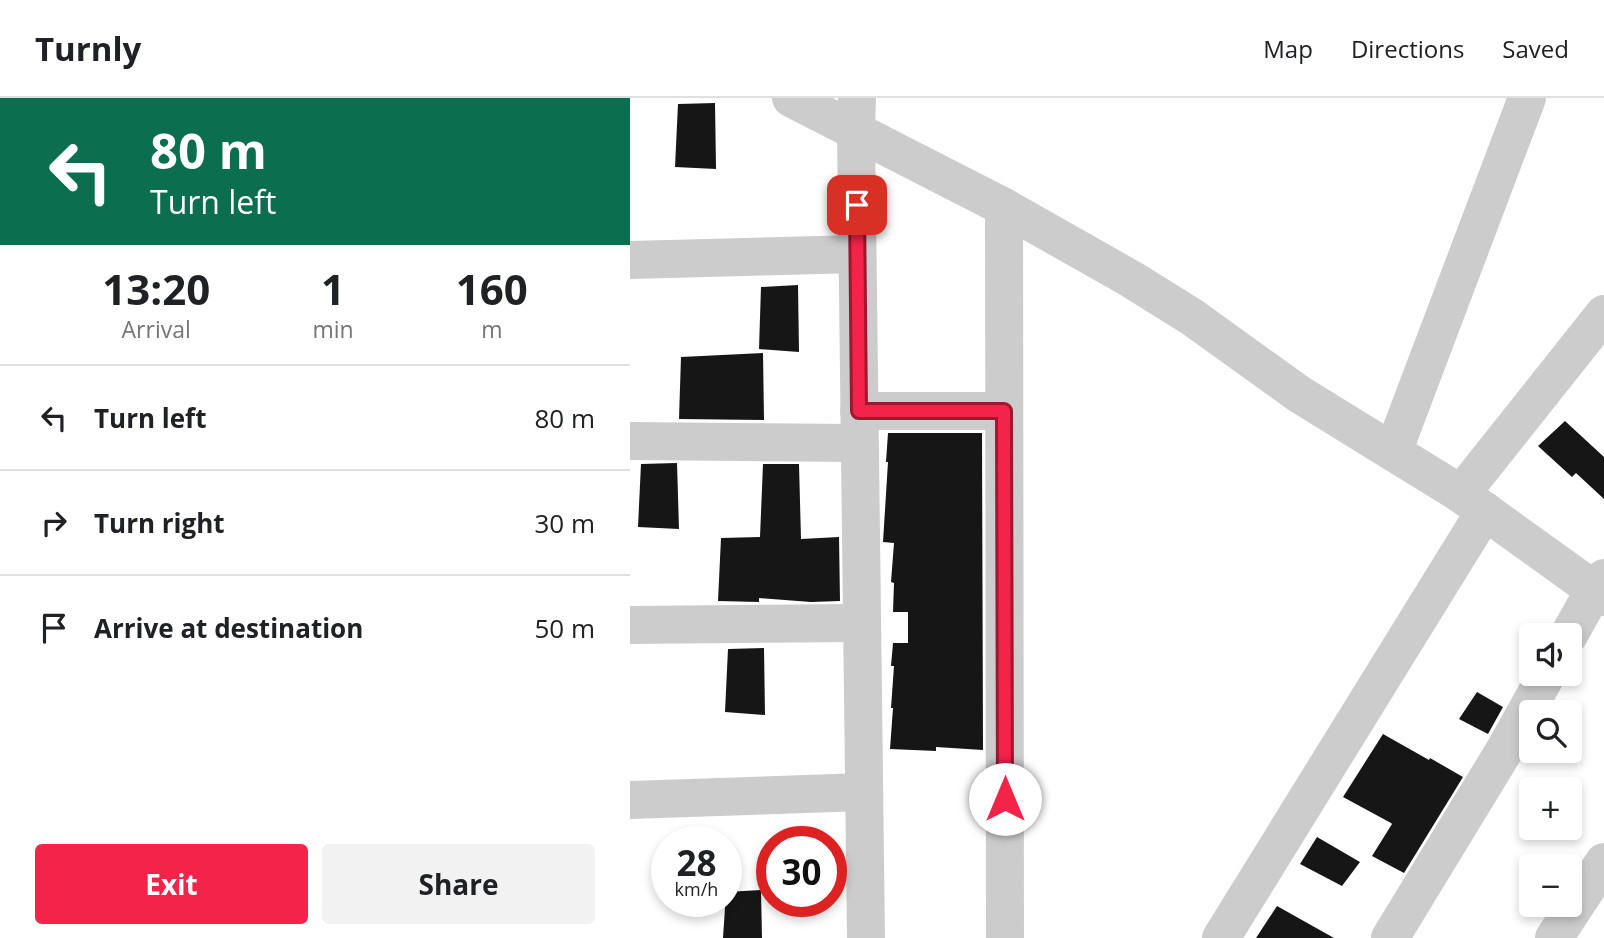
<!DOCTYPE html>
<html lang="en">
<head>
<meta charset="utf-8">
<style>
  :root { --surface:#fff; --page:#f2f2f2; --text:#202124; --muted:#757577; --line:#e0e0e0; --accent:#f4234a }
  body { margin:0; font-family:"Open Sans",sans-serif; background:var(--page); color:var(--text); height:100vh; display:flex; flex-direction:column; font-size:26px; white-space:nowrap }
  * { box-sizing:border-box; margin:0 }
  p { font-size:23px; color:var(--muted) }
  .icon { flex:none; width:38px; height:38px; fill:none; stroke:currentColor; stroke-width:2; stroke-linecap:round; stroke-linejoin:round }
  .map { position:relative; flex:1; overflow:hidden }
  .details { display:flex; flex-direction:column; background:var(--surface); width:630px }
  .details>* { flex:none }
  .top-card { background:#0b6e4f; color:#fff; overflow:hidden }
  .fabs { position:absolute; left:889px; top:525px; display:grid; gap:14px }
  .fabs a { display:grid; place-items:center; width:63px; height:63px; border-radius:7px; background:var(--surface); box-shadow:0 4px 10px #0003; font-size:35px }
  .speed { position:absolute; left:21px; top:728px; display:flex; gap:14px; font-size:35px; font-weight:700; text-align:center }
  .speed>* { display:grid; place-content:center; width:91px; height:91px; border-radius:50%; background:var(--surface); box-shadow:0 4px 10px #0003; line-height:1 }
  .speed small { font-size:18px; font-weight:400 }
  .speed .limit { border:10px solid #d22; background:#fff; color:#111 }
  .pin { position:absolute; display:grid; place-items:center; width:60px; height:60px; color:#fff; margin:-30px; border-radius:14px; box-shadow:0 4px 10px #0006 }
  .me { position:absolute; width:77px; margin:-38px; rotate:0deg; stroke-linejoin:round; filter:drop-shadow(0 0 5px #0008) }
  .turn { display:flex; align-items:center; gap:24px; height:147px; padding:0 35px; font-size:32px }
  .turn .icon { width:91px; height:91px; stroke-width:2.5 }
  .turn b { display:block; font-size:49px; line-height:60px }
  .eta { display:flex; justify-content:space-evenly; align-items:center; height:119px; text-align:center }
  .eta b { font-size:42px; font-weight:700; line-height:49px }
  .cta { display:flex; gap:14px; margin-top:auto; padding:14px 35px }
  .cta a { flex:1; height:80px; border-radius:7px; background:var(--accent); color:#fff; font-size:28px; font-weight:700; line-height:80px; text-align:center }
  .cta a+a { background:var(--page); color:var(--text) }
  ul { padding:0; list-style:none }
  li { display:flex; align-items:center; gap:21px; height:105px; padding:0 35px; border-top:2px solid var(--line) }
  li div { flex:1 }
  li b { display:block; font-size:26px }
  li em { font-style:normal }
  header { display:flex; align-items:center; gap:42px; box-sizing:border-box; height:98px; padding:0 35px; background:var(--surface); border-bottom:2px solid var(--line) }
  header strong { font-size:33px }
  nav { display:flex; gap:38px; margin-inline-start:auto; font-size:24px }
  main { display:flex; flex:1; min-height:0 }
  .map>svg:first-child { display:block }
  .building { fill:#161616 }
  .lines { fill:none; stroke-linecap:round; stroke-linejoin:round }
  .minor { stroke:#ccc; stroke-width:38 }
  .route-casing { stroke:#9f1730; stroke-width:18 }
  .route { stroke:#f4234a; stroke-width:12 }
</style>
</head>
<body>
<header>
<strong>Turnly</strong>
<nav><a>Map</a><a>Directions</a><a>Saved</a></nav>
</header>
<main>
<section class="details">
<div class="top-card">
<div class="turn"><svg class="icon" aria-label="left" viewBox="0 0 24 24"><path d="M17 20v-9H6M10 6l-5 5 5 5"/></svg><div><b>80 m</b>Turn left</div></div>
</div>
<div class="eta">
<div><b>13:20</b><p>Arrival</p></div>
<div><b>1</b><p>min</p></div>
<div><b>160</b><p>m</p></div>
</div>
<ul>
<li><svg class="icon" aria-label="left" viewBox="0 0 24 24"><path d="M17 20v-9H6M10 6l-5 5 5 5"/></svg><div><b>Turn left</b></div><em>80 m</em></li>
<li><svg class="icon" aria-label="right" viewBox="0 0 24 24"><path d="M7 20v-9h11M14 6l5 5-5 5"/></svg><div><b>Turn right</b></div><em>30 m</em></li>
<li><svg class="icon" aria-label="arrive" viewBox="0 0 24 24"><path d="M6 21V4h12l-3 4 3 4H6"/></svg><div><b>Arrive at destination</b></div><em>50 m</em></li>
</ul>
<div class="cta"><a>Exit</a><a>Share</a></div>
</section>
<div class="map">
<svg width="974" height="840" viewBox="0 0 974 840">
  <rect width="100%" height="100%" fill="#fff"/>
  <g class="building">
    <path d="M 85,5 L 86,71 L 45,69 L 48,6 Z"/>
    <path d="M 168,187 L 169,254 L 129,251 L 131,189 Z"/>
    <path d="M 133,255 L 134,322 L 49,321 L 51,259 Z"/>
    <path d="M 935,323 L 974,359 L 974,401 L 946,375 L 942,379 L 908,348 Z"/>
    <path d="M 258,335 L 352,335 L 353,652 L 306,649 L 306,653 L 260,651 L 263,610 L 261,610 L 264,568 L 261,568 L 263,545 L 278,545 L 278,514 L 263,514 L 264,485 L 261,484 L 264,445 L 253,444 L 258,364 L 256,364 Z"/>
    <path d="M 47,365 L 49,431 L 8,429 L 11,366 Z"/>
    <path d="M 133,366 L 169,366 L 171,441 L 209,439 L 210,503 L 181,504 L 129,500 L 129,504 L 88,503 L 91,440 L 130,439 Z"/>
    <path d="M 134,550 L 135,617 L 95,614 L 98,551 Z"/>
    <path d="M 847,594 L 873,609 L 858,636 L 829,621 Z"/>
    <path d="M 753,636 L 799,662 L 800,660 L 833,679 L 774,775 L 742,758 L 762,726 L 761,725 L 713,699 Z"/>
    <path d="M 687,739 L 730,764 L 712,788 L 670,766 Z"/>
    <path d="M 131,792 L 132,840 L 93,840 L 96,794 Z"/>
    <path d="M 647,808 L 704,840 L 626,840 Z"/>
  </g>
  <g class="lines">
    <g class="minor">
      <path d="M 161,0 L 374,109 L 501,181 L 562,219 L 669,296 L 831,396 L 974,499"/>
      <path d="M 227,0 L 226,33 L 236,840"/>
      <path d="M 374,109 L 375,840"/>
      <path d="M 0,162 L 227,156"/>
      <path d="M 229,313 L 374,313"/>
      <path d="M 0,343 L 229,345"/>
      <path d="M 763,354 L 897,0"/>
      <path d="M 831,396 L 974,216"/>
      <path d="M 0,527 L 232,525"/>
      <path d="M 939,537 L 964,492 L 974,480"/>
      <path d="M 0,702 L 234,694"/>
      <path d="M 591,840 L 855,413"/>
      <path d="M 760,840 L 874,653 L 917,576"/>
      <path d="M 924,840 L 974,764"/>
    </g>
  </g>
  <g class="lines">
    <g class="route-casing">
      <path id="route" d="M 227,107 L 229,313 L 374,313 L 375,701"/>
    </g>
    <use href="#route" class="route"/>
  </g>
</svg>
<div class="fabs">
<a><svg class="icon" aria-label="sound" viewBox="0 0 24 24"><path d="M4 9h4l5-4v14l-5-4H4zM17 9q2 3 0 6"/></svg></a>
<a><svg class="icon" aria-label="search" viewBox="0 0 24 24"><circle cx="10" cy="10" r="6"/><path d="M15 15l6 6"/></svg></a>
<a>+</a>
<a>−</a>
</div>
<div class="speed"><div>28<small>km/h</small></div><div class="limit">30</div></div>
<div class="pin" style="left:227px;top:107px;background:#d93025"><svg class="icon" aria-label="arrive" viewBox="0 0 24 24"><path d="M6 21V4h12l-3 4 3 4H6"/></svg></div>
<svg class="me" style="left:375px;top:701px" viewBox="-20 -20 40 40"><circle r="19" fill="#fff"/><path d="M0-13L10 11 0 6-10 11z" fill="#f4234a"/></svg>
</div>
</main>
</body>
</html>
